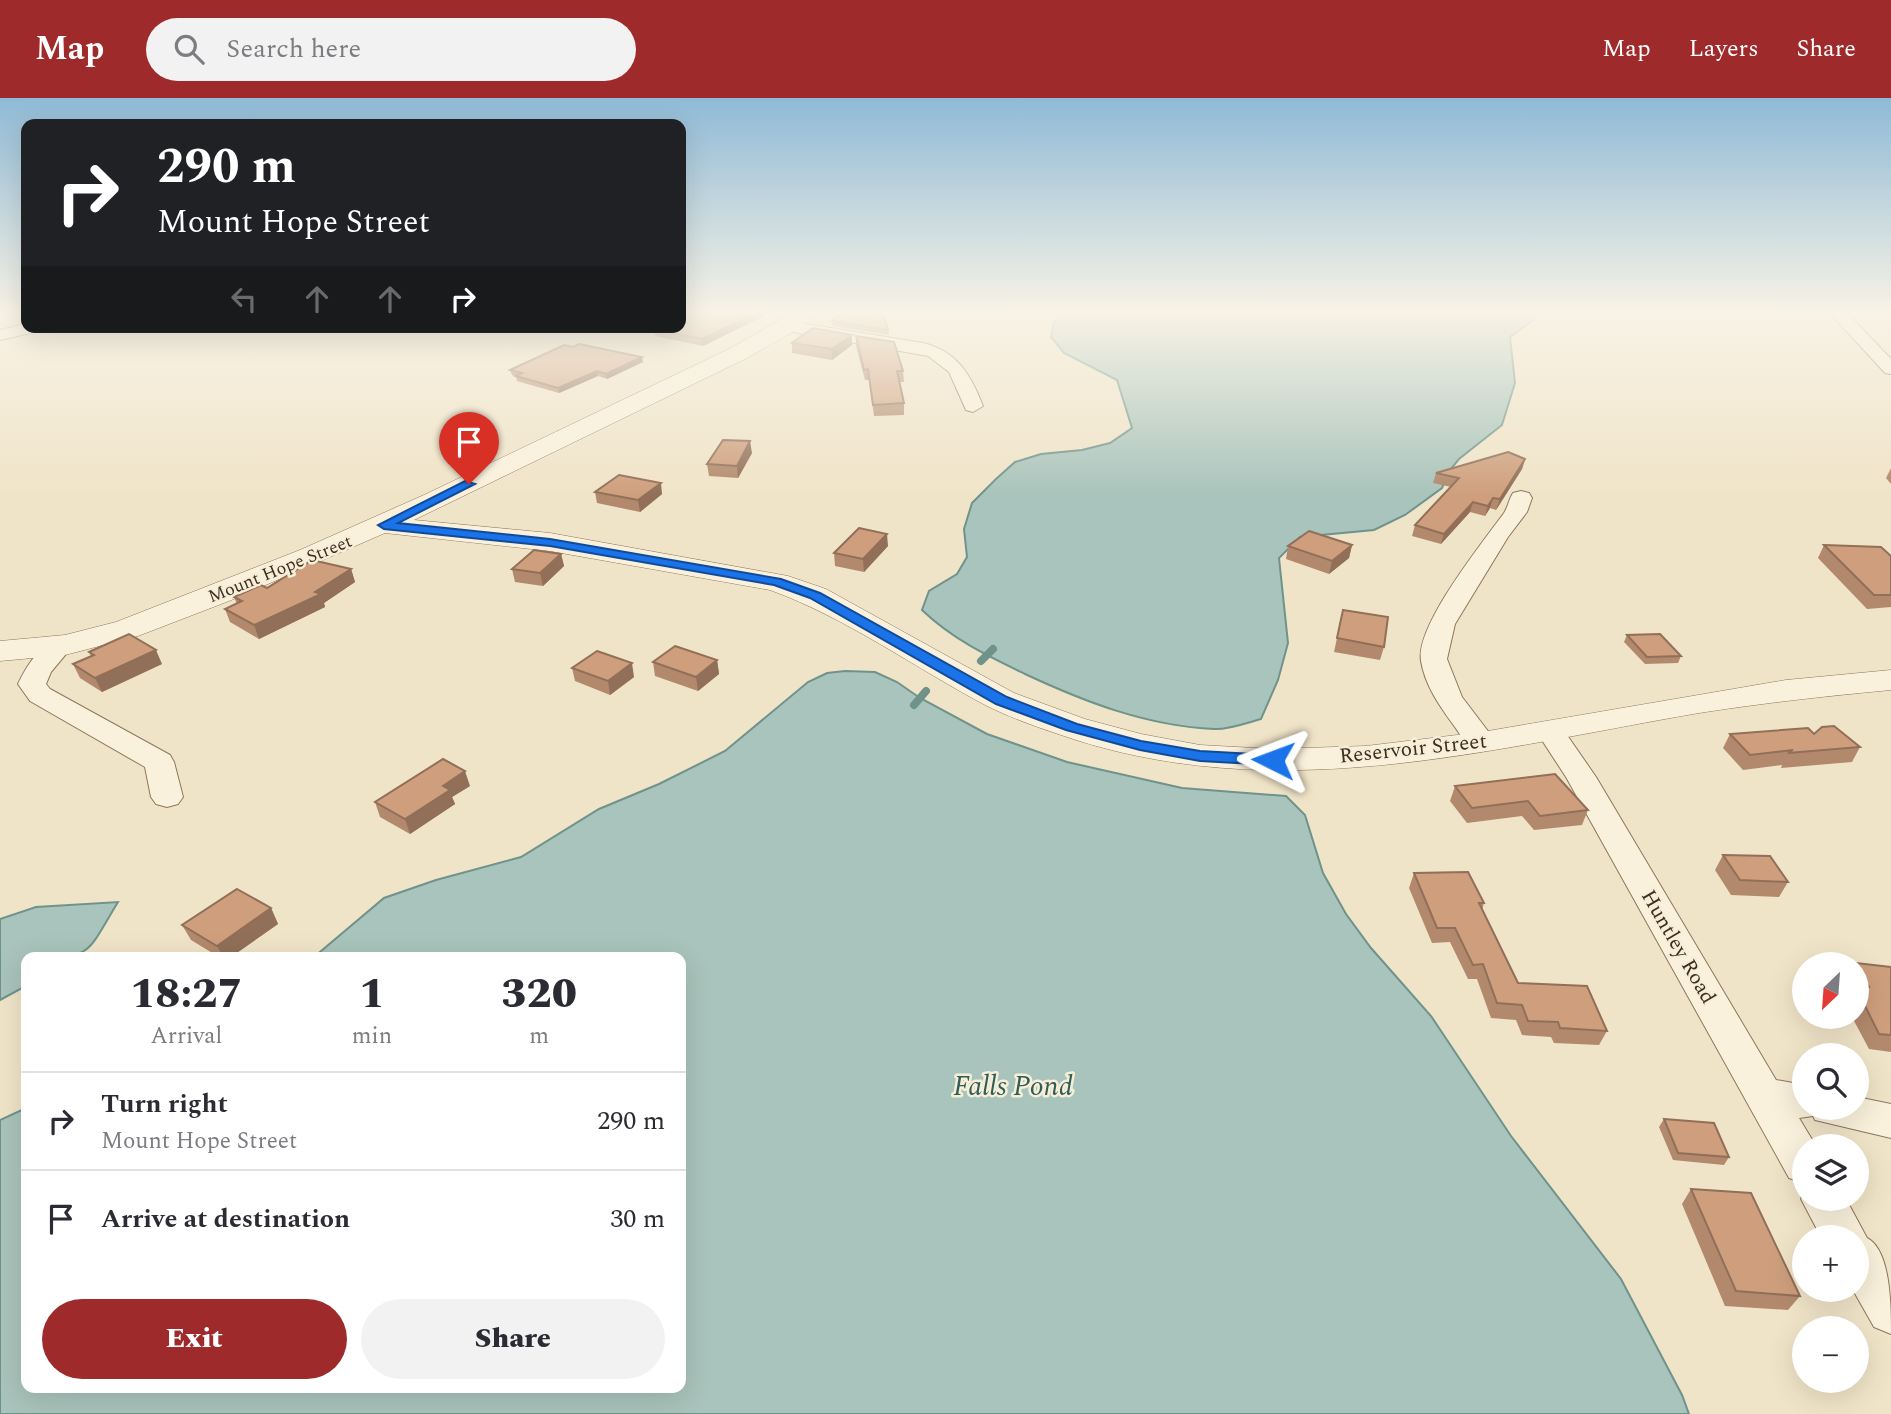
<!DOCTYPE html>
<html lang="en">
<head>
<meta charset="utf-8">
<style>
  :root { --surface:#fff; --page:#f2f2f3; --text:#2b2b33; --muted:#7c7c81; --line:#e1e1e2; --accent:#9e2a2b }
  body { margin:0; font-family:Spectral,serif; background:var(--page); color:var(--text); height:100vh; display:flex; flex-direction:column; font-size:26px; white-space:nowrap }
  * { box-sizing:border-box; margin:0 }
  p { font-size:23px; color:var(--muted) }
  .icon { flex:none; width:38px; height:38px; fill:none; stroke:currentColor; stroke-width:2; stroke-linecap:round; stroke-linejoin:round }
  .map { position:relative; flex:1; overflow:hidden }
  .panel { position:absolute; left:21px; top:854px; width:665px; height:441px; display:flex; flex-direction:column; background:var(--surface); border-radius:14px; box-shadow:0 7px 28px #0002 }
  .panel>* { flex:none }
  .banner { position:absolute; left:21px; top:21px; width:665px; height:214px; border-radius:14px; box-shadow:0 7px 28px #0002; background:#202124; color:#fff; overflow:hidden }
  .needle { width:46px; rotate:205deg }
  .buttons { position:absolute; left:1792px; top:854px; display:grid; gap:14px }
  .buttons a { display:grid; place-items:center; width:77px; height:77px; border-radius:50%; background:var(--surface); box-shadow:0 7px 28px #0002; font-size:35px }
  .pin { position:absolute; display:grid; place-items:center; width:60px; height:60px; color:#fff; margin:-72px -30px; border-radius:50% 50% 50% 0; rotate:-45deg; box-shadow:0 0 7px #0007 }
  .pin .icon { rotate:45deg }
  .me { position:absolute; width:77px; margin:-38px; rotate:273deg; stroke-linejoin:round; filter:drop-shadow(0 0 5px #0008) }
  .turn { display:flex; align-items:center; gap:24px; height:147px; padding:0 21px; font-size:32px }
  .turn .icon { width:91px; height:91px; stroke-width:2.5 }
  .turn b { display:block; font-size:49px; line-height:60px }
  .lanes { display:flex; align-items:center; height:66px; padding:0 21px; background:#0003; justify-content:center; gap:35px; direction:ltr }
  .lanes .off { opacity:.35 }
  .eta { display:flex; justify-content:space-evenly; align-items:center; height:119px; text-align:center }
  .eta b { font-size:42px; font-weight:800; line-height:49px }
  .action { display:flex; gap:14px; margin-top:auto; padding:14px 21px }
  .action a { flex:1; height:80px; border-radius:42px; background:var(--accent); color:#fff; font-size:28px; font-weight:800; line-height:80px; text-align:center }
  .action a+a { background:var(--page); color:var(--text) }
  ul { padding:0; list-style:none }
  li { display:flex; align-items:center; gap:21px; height:98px; padding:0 21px; border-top:2px solid var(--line) }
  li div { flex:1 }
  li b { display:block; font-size:26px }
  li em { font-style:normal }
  header { display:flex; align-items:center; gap:42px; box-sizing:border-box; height:98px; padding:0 35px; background:var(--accent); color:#fff }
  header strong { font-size:33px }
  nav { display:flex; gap:38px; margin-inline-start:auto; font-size:24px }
  .search { width:490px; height:63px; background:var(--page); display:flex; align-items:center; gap:18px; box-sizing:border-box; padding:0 24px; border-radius:38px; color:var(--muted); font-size:26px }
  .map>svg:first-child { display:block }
  .water { fill:#a9c4bc; stroke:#6f938a; stroke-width:2 }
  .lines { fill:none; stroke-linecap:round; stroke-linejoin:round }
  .stream { stroke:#6f938a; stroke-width:8 }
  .minor-casing { stroke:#8d765c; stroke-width:2 }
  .tertiary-casing { stroke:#8d765c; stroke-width:1 }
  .minor { fill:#faf1dc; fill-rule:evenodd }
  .tertiary { fill:#faf1dc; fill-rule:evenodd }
  .wall { fill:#b2896c }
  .shaded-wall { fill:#916f58 }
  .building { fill:#cf9f7d; stroke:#916f58; stroke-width:2 }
  .route { fill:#1a73e8; stroke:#114b97; stroke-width:2 }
  .labels { text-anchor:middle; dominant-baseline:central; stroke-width:5; stroke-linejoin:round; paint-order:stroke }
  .far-street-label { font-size:18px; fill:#3d2e20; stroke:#f7eed8 }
  .street-label { font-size:21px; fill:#3d2e20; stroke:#f7eed8 }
  .near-water-label { font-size:28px; font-style:italic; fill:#2f5d5a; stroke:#f7eed8 }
</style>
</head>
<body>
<header>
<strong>Map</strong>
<div class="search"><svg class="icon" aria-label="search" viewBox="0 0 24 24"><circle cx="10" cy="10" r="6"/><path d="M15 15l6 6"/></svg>Search here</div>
<nav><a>Map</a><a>Layers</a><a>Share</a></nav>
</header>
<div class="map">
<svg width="1891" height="1316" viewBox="0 0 1891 1316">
  <rect width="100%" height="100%" fill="#f0e4c8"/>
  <g class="water">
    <path d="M 1066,213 L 1538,213 L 1533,222 L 1510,239 L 1515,285 L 1502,327 L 1459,361 L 1450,372 L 1442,390 L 1405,417 L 1374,432 L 1300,439 L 1279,460 L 1288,545 L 1278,582 L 1261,621 C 1246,625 1228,632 1214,631 C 1147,628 1085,604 1025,576 C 988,558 952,541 922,512 L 929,493 L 957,476 L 967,459 L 964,431 L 972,405 L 996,381 L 1015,364 L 1041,356 L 1082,352 L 1110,345 L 1132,330 L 1117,282 L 1064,255 L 1051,239 L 1054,224 Z"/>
    <path d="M 845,573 L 875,574 L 897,584 L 920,600 L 987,636 L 1067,664 L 1182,690 L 1286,698 L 1305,717 L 1323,775 L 1346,816 L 1371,850 L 1431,918 L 1511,1038 L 1621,1181 L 1682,1297 L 1689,1316 L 0,1316 L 0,1022 L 26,1010 L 26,1290 L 681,1290 L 681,859 L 314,859 L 384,800 L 436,782 L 521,759 L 599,711 L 659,686 L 725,653 L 808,584 L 827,575 Z"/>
    <path d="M 118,804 C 84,860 94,859 26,859 L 26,888 L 0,902 L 0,821 L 36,809 Z"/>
  </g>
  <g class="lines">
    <g class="stream">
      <path d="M 981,563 L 993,551"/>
      <path d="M 914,607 L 926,593"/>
    </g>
    <g class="minor-casing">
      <g id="minor">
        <path d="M 1828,213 L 1845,213 L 1891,261 L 1891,276 L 1885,275 Z"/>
        <path d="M 788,223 L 923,245 C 957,253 971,277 983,308 L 973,314 L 966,312 L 949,274 L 928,258 L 782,232 L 780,228 Z"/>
        <path d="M 26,226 L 26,229 L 41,229 L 39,233 L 0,242 L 0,232 Z"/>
        <path d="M 1521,393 L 1529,395 L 1532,400 L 1527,414 L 1508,439 L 1455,526 L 1447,561 L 1462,599 L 1497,645 L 1492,651 C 1470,657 1464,641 1452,625 C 1439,607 1425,587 1421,563 C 1415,528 1483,444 1504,415 C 1508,409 1509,401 1513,395 Z"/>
        <path d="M 58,542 L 67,544 L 71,550 L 51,574 L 46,586 L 50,591 L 170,657 L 174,664 L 183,699 L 178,706 L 167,709 L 156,706 L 151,699 L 145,669 L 30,603 L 18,586 C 26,569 39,547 58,542 Z"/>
        <path d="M 1550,624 L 1560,627 L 1596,679 L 1776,982 L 1804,987 L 1804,1010 L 1857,1010 L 1857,999 L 1891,1006 L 1891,1040 L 1815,1022 L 1813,1018 L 1799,1020 L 1816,1048 L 1804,1048 L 1804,1085 L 1789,1080 L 1566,679 L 1536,633 L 1540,627 Z"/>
        <path d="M 1804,1095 L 1804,1101 L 1846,1101 L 1867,1140 C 1891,1152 1891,1209 1891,1236 L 1874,1229 L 1853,1192 L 1857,1192 L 1857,1139 L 1821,1139 L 1801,1101 Z"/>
      </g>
    </g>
    <g class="tertiary-casing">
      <path id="tertiary" d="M 796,213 L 819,213 L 798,231 L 745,261 L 414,422 L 550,435 L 788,478 L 826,491 L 1014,595 L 1085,621 L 1141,636 L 1200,647 L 1273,651 L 1366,648 L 1482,634 L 1786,582 L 1891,572 L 1891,592 C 1827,598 1763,605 1699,615 C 1484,652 1272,711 1058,636 C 1034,628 1009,619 987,608 C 915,570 847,520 770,492 L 550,453 L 385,435 L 229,503 L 138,538 L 65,557 L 0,563 L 0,543 L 65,537 L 116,524 L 300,452 L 424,397 L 729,251 Z"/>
    </g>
    <use href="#minor" class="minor"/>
    <use href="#tertiary" class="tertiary"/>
  </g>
  <g class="wall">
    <path d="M 682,213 L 770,213 L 760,220 L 703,248 L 655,238 L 654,231 L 687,217 L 683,216 Z"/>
    <path d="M 832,223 L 888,232 L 889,237 L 833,228 Z"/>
    <path d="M 856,238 L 903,273 L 904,284 L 900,284 L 904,305 L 904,317 L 874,318 L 869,282 L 865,282 L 856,248 Z"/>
    <path d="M 792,245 L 852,247 L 832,262 L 792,255 Z"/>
    <path d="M 643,264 L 607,281 L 598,278 L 559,295 L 517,283 L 516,279 L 512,277 L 510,272 Z"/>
    <path d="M 752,355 L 738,380 L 709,378 L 707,366 Z"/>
    <path d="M 1525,361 L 1522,371 L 1496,412 L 1490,410 L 1485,418 L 1470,414 L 1441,446 L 1412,438 L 1415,427 L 1451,389 L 1433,385 L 1436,375 Z"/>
    <path d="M 1891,370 L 1891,386 L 1886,380 Z"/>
    <path d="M 595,394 L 662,396 L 640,414 L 597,405 Z"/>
    <path d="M 1352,447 L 1349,460 L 1329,476 L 1286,461 L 1288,448 Z"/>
    <path d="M 1824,447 L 1891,458 L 1891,509 L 1867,511 L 1818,460 Z"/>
    <path d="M 888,448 L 864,474 L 835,468 L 834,455 Z"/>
    <path d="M 561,456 L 564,468 L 543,488 L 515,484 L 512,471 Z"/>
    <path d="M 351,471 L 355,484 L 324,505 L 325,509 L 259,541 L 230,524 L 225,511 L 237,506 L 234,499 L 267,490 Z"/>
    <path d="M 1343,512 L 1384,549 L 1380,562 L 1334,554 Z"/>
    <path d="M 1627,537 L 1681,558 L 1678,565 L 1645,566 L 1624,544 Z"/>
    <path d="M 89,554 L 162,566 L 102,594 L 80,580 L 73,566 L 91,558 Z"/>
    <path d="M 717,562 L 719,576 L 698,593 L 655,578 L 653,564 Z"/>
    <path d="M 572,570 L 634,579 L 610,597 L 575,583 Z"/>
    <path d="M 1730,636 L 1814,636 L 1860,649 L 1852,664 L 1781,670 L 1782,667 L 1743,672 L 1723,650 Z"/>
    <path d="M 470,688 L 452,699 L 455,706 L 410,736 L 380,719 L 375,704 Z"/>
    <path d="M 1455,688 L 1588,712 L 1582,727 L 1534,732 L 1522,718 L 1467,725 L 1450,703 Z"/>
    <path d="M 1723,757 L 1788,784 L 1779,799 L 1731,797 L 1715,772 Z"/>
    <path d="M 1414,775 L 1484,805 L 1482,812 L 1518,885 L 1607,933 L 1599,947 L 1554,945 L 1551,939 L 1522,937 L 1516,922 L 1491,920 L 1477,881 L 1468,881 L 1450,844 L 1432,845 L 1409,790 Z"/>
    <path d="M 271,810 L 278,826 L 231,859 L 219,859 L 191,842 L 182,827 Z"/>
    <path d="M 1856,865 L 1891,869 L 1891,954 L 1869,951 L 1852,919 L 1857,919 Z"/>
    <path d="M 1664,1021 L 1729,1059 L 1724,1067 L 1673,1062 L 1659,1029 Z"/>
    <path d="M 1691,1091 L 1800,1198 L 1788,1212 L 1725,1208 L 1682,1106 Z"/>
  </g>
  <g class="shaded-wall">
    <path d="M 760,213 L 770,213 L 760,220 L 703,248 L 702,241 Z"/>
    <path d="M 852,237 L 852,247 L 832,262 L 832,251 Z"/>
    <path d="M 642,259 L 643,264 L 607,281 L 606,276 Z"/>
    <path d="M 597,273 L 598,278 L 559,295 L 558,290 Z"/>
    <path d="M 750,343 L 752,355 L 738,380 L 737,368 Z"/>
    <path d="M 1525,361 L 1522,371 L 1496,412 L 1500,401 Z"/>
    <path d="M 661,385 L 662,396 L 640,414 L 638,402 Z"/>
    <path d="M 1493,400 L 1490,410 L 1485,418 L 1488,408 Z"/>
    <path d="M 1473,404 L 1470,414 L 1441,446 L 1444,436 Z"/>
    <path d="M 887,436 L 888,448 L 864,474 L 863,461 Z"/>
    <path d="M 1352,447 L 1349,460 L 1329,476 L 1332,463 Z"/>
    <path d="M 561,456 L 564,468 L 543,488 L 540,475 Z"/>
    <path d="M 351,471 L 355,484 L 324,505 L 325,509 L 259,541 L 254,527 L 315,494 Z"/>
    <path d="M 156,552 L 162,566 L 102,594 L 95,580 Z"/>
    <path d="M 717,562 L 719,576 L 698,593 L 696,579 Z"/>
    <path d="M 632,565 L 634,579 L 610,597 L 608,583 Z"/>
    <path d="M 465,673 L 470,688 L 452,699 L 455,706 L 410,736 L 405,721 L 443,688 Z"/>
    <path d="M 271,810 L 278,826 L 231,859 L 223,859 L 217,848 Z"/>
  </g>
  <g class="building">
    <path d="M 695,213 L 760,213 L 702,241 L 654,231 L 658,229 L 681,229 L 681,220 Z"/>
    <path d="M 846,213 L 871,213 L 883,215 L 888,232 L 832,223 Z"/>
    <path d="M 813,230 L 852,237 L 832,251 L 792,245 Z"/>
    <path d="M 856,238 L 894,244 L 903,273 L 897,273 L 904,305 L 873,307 L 868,271 L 864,272 Z"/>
    <path d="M 579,246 L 642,259 L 606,276 L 597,273 L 558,290 L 516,278 L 522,275 L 510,272 L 564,247 L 573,249 Z"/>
    <path d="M 723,342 L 750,343 L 737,368 L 707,366 Z"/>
    <path d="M 1508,354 L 1525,361 L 1500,401 L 1493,400 L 1488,408 L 1473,404 L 1444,436 L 1415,427 L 1459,380 L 1436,375 Z"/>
    <path d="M 619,377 L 661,385 L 638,402 L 595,394 Z"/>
    <path d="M 859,430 L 887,436 L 863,461 L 834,455 Z"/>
    <path d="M 1309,433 L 1352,447 L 1332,463 L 1288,448 Z"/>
    <path d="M 1824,447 L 1881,449 L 1891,458 L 1891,497 L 1874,497 Z"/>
    <path d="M 534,452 L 561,456 L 540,475 L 512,471 Z"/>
    <path d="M 312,462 L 351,471 L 315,494 L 321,496 L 254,527 L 225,511 L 242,503 L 234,499 L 261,487 L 267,490 Z"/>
    <path d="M 1343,512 L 1388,519 L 1384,549 L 1337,540 Z"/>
    <path d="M 129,536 L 156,552 L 95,580 L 73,566 L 94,557 L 89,554 Z"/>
    <path d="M 1660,536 L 1681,558 L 1647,559 L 1627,537 Z"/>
    <path d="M 675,548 L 717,562 L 696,579 L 653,564 Z"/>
    <path d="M 597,553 L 632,565 L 608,583 L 572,570 Z"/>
    <path d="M 1834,628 L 1860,649 L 1788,655 L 1793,652 L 1750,657 L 1730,636 L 1808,630 L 1814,636 L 1822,629 Z"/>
    <path d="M 443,661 L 465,673 L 443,688 L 450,692 L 405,721 L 375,704 Z"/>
    <path d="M 1555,676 L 1588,712 L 1540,718 L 1528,703 L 1472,710 L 1455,688 Z"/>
    <path d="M 1723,757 L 1770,758 L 1788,784 L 1740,782 Z"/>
    <path d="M 1468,774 L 1484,805 L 1479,805 L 1518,885 L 1587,888 L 1607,933 L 1560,930 L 1558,924 L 1528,923 L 1522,907 L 1497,905 L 1483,866 L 1473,867 L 1455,830 L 1437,830 L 1414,775 Z"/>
    <path d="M 237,791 L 271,810 L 217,848 L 182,827 Z"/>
    <path d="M 1856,865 L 1891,869 L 1891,937 L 1879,936 L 1857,892 L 1857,887 L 1869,889 Z"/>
    <path d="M 1664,1021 L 1714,1025 L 1729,1059 L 1678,1055 Z"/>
    <path d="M 1691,1091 L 1751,1095 L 1800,1198 L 1736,1193 Z"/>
  </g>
  <linearGradient id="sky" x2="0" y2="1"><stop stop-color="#8fbad6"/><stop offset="0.54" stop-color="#f8f3e6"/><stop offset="1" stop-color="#f8f3e6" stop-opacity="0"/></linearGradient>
  <rect width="1891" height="397" fill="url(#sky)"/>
  <path class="route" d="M 465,383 L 475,386 L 398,425 L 550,441 L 781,481 L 820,495 L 1007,599 L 1077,626 L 1141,643 L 1200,653 L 1273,657 L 1281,662 L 1273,667 L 1200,663 L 1140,652 L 1066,632 L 996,606 L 810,500 L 774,487 L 550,448 L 384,431 L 378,427 Z"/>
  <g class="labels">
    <g class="far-street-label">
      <text transform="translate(280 471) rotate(-22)">Mount Hope Street</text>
    </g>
    <g class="street-label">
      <text transform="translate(1413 651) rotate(-6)">Reservoir Street</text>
      <text transform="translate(1678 849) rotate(60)">Huntley Road</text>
    </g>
    <g class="near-water-label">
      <text x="1013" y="988">Falls Pond</text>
    </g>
  </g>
</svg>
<div class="buttons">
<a><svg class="needle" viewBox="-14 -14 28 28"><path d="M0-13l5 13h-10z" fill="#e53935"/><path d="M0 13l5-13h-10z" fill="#7c7c81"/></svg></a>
<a><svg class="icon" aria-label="search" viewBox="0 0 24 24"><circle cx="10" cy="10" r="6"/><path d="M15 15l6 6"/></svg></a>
<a><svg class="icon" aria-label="layers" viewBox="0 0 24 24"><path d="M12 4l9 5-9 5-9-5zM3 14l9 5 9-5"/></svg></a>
<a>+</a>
<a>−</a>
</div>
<div class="pin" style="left:469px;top:386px;background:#d93025"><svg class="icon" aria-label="arrive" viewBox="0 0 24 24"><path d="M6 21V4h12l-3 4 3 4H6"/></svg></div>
<svg class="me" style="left:1273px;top:662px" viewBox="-20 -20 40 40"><path d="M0-17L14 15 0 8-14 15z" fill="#1a73e8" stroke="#fff" stroke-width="4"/></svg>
<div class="banner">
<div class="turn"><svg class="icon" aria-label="right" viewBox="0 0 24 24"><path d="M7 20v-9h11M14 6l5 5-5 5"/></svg><div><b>290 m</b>Mount Hope Street</div></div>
<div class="lanes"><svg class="icon off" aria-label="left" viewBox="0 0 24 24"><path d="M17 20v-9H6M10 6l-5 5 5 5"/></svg><svg class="icon off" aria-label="ahead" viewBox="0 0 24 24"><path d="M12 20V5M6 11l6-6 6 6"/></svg><svg class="icon off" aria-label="ahead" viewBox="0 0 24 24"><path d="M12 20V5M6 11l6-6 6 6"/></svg><svg class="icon" aria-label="right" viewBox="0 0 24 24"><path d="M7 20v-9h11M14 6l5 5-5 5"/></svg></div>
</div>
<section class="panel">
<div class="eta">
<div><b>18:27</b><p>Arrival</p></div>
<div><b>1</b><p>min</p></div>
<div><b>320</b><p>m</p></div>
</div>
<ul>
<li><svg class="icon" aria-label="right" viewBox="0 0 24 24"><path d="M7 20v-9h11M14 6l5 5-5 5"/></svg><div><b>Turn right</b><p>Mount Hope Street</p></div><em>290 m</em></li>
<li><svg class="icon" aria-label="arrive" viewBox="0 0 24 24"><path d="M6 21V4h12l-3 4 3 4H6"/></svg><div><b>Arrive at destination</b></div><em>30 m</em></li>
</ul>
<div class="action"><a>Exit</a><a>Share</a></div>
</section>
</div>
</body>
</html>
